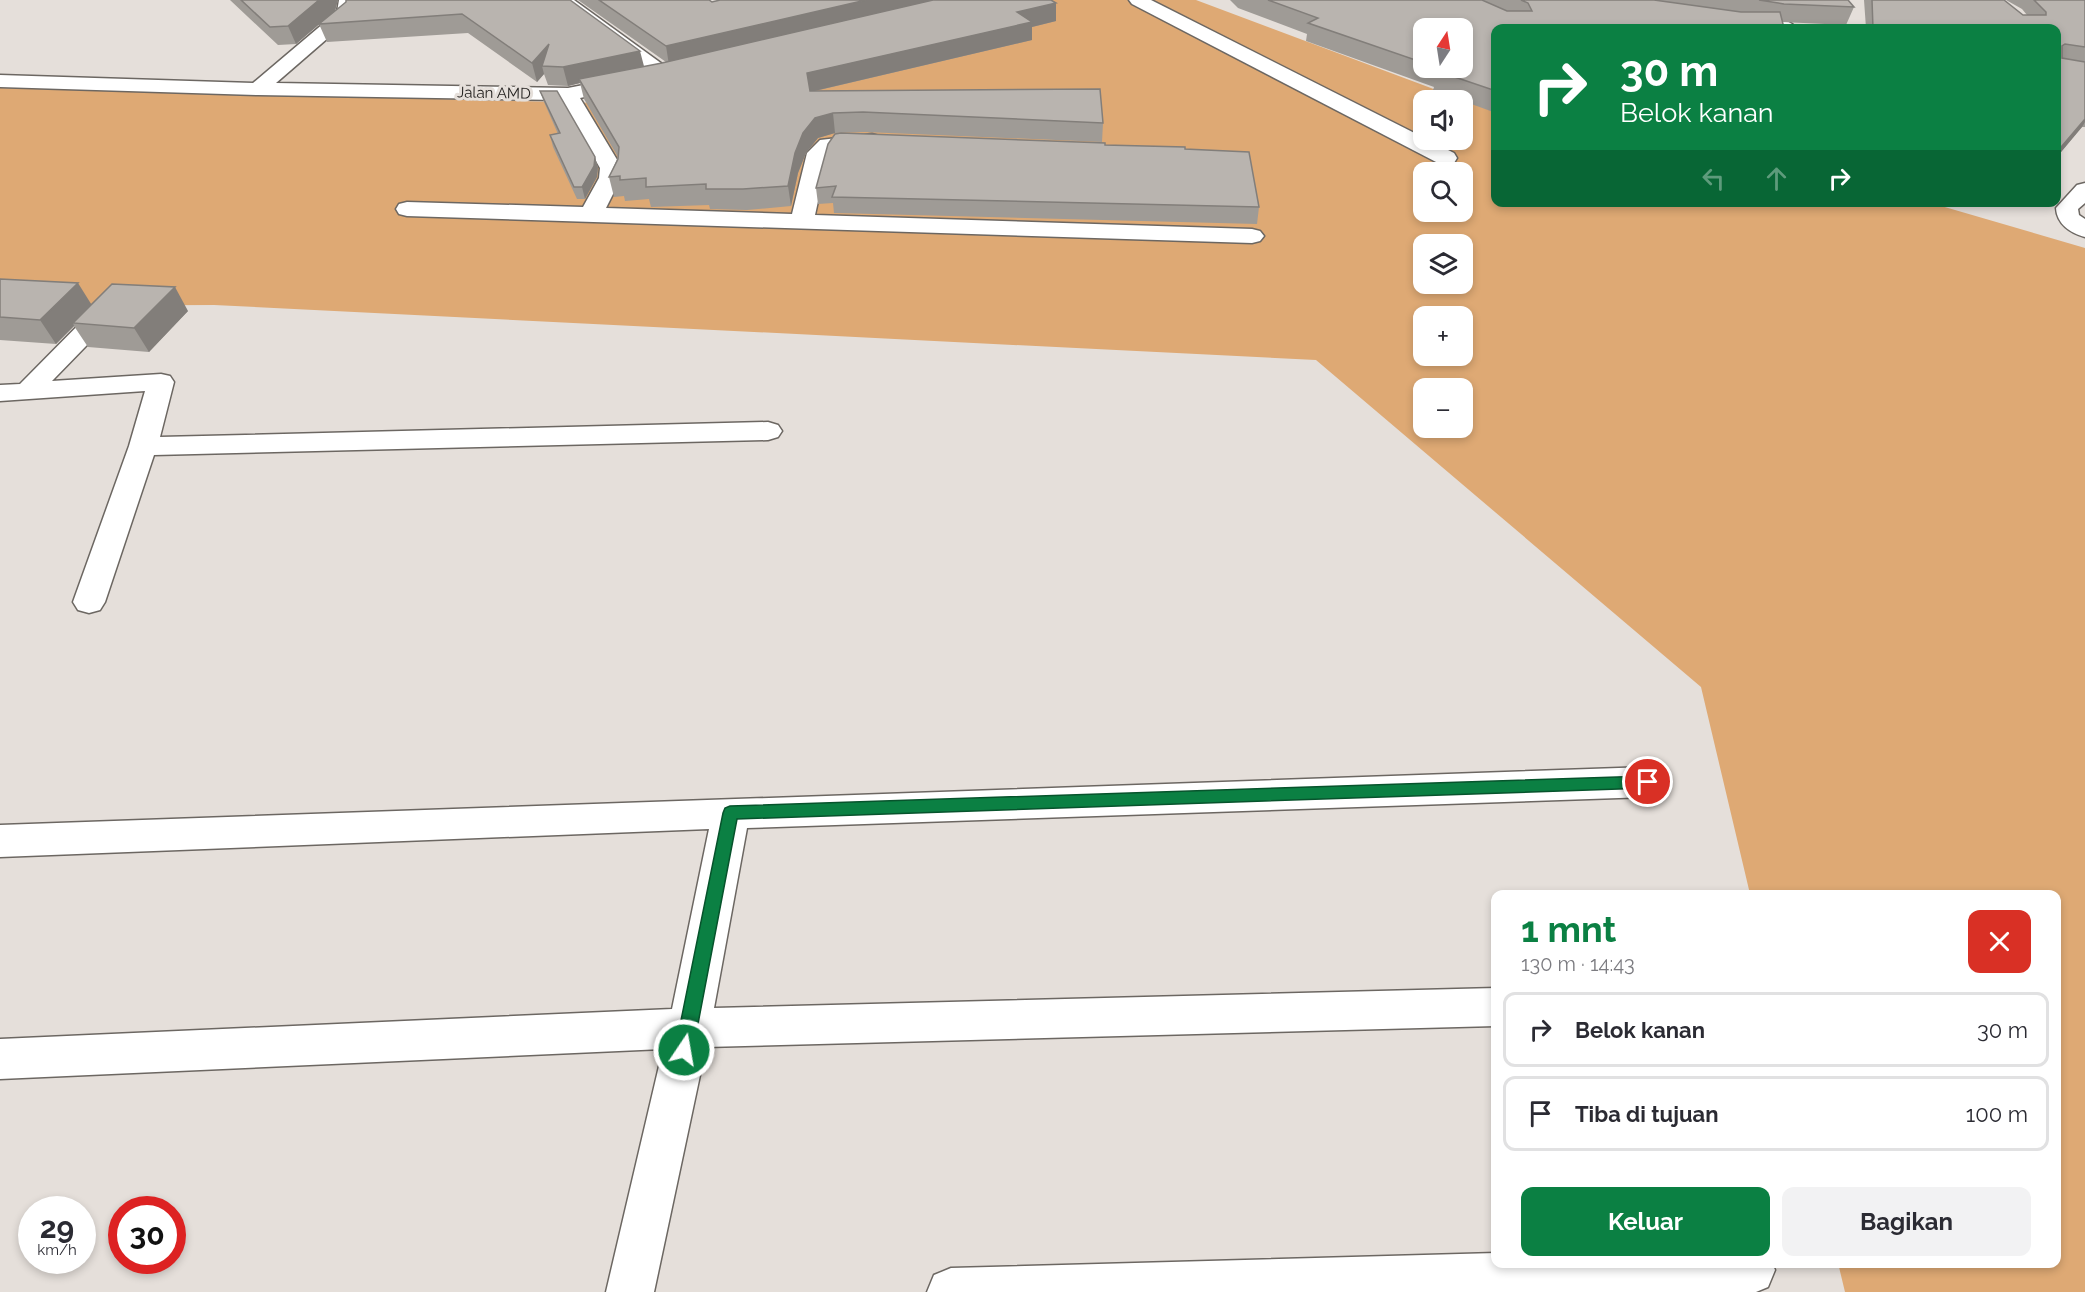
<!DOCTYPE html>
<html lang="id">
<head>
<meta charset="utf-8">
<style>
  :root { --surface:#fff; --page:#f2f2f3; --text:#2b2b33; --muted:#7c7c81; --line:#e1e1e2; --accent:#0b8043 }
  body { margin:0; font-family:Raleway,sans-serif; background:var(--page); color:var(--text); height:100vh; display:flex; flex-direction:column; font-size:22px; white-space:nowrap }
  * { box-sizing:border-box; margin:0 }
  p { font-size:20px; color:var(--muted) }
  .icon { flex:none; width:33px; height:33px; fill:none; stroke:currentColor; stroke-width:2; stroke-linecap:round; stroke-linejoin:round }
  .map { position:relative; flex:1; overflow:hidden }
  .side { position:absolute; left:1491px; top:890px; width:570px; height:378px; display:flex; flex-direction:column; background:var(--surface); border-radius:12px; box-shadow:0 3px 9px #0003 }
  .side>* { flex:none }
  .banner { position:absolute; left:1491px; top:24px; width:570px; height:183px; border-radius:12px; box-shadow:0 3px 9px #0003; background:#0b8043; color:#fff; overflow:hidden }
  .needle { width:39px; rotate:12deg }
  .controls { position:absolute; left:1413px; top:18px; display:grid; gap:12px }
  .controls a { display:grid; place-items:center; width:60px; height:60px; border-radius:12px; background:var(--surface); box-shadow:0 3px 9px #0003; font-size:30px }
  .speed { position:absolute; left:18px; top:1196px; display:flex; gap:12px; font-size:30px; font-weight:700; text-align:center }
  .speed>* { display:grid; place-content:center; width:78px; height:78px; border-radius:50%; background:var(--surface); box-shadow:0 3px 9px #0003; line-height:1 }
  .speed small { font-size:15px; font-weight:400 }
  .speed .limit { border:9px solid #d22; background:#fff; color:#111 }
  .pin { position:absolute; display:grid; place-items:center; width:51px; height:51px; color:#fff; margin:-26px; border:3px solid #fff; border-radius:50%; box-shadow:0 2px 6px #0007 }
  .me { position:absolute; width:66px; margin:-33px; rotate:12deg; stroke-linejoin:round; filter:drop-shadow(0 0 4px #0008) }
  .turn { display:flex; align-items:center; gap:21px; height:126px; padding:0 30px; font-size:27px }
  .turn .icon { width:78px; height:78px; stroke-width:2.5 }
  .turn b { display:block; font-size:42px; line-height:51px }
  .lanes { display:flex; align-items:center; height:57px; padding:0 30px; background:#0003; justify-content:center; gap:30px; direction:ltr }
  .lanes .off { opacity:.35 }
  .round { display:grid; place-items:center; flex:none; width:63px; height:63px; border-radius:12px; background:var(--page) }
  .overview { display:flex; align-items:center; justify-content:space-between; height:102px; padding:0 30px }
  h1 { font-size:36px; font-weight:700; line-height:45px; color:var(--accent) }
  .cta { display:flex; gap:12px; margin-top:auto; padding:12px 30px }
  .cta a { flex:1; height:69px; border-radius:12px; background:var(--accent); color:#fff; font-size:24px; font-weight:700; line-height:69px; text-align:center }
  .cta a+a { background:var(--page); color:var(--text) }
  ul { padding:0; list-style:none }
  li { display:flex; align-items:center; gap:18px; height:75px; margin:0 12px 9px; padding:0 18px; border:3px solid var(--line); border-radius:12px }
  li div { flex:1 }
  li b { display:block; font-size:22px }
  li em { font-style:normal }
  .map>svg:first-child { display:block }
  .green { fill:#dea974; fill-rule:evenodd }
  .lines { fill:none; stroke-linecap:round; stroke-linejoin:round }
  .minor-casing { stroke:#6c6762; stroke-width:3 }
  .minor { fill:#fff; fill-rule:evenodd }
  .wall { fill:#9f9b96; fill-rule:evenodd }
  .shaded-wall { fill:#827e7a }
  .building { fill:#b9b4af; stroke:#827e7a; stroke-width:1.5 }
  .route { fill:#0b8043; stroke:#07532c; stroke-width:1.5 }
  .labels { text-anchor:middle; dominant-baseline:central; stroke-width:6; stroke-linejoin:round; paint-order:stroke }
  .far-street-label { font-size:15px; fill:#23211f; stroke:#e5dfda }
</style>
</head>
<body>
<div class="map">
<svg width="2085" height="1292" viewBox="0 0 2085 1292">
  <rect width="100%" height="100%" fill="#e5dfda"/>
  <path class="green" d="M 1003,0 L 1196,0 L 1495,112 L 1496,202 L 1931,203 L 2085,248 L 2085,1292 L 1845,1292 L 1838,1263 L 2056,1263 L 2056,894 L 1750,894 L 1701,687 L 1316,360 L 214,305 L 0,306 L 0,88 L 600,103 ZM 1424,100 L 1462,100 L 1462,140 L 1424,140 ZM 1424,172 L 1462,172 L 1462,212 L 1424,212 ZM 1424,244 L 1462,244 L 1462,284 L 1424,284 ZM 1424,316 L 1462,316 L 1462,356 L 1424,356 ZM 1424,388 L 1462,388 L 1462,428 L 1424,428 Z"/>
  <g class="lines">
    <g class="minor-casing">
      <g id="minor">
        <path d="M 339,0 L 357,0 L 351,18 L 276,83 L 568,88 L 624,77 L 631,79 L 634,83 L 631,87 L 580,98 L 622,168 L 621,178 L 606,208 L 792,214 L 807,153 L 820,140 L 872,134 L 879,136 L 882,140 L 879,144 L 833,150 L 828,155 L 815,215 L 1252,229 L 1260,231 L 1264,236 L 1260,241 L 1252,243 L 407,216 L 399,214 L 396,209 L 399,204 L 407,202 L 583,207 L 599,178 L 600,168 L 561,100 L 258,95 L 0,87 L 0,75 L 253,83 L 337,12 Z"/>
        <path d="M 554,0 L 574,0 L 676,74 L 673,78 L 659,78 Z"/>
        <path d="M 1129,0 L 1151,0 L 1454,153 L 1457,158 L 1454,163 L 1446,164 L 1438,163 L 1132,4 Z"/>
        <path d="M 1728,0 L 1750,0 L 1792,24 L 1795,28 L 1774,28 Z"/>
        <path d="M 2085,183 L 2085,203 L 2078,209 L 2079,215 L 2085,219 L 2085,237 C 2070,233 2057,224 2056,208 L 2077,185 Z"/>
        <path d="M 113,297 L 122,299 L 125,304 L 122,309 L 52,381 L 161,374 L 170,376 L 174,382 L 160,437 L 768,422 L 778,425 L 782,431 L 778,437 L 768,440 L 154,455 L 105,602 L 100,610 L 89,613 L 78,610 L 73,602 L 129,446 L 145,391 L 0,401 L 0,385 L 20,384 L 104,299 Z"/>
        <path d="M 1648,767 L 1661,772 L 1666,782 L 1661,792 L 1648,797 L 747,828 L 714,1008 L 1496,988 L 1496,1026 L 706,1047 L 654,1292 L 606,1292 L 663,1049 L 0,1079 L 0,1039 L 672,1009 L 709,829 L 0,857 L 0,825 Z"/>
        <path d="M 1496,1253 L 1496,1263 L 1772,1263 L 1775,1270 L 1768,1287 L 1756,1292 L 927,1292 L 934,1275 L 951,1268 Z"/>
      </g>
    </g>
    <use href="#minor" class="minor"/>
  </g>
  <g class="wall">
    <path d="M 230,0 L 338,0 L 335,11 L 570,0 L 644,67 L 666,62 L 578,0 L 709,0 L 712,2 L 1056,3 L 1056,21 L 1032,27 L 1032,40 L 815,91 L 1103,123 L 1102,142 L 865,132 L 835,133 L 818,138 L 806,153 L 798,173 L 791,206 L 747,210 L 710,209 L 709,205 L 651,207 L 649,199 L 625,201 L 624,196 L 614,197 L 609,177 L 618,157 L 584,99 L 580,83 L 568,86 L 548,85 L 544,74 L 537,82 L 468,33 L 327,42 L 319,24 L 296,44 L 278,45 Z"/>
    <path d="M 1230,0 L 1848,0 L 1854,7 L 1846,25 L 1782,22 L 1496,28 L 1496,113 L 1433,90 L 1434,87 L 1306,41 L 1307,34 L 1238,8 ZM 1424,28 L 1462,68 L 1424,68 Z"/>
    <path d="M 1864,0 L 2004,0 L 2023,15 L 2027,15 L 2022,9 L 2006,0 L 2085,0 L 2085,127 L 2082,127 L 2056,158 L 2056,28 L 1866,28 Z"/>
    <path d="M 540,91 L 595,157 L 598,168 L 597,177 L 585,199 L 577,199 L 553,147 L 550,135 L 558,134 L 544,102 Z"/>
    <path d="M 1105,145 L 1185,149 L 1259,207 L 1257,224 L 834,213 L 833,203 L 818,204 L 816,188 Z"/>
    <path d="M 0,279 L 92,304 L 188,311 L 149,352 L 88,347 L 74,326 L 56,344 L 0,340 Z"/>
  </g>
  <g class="shaded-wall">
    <path d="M 319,0 L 338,0 L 335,11 L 296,44 L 288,26 Z"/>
    <path d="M 866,0 L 945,0 L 669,65 L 666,46 Z"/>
    <path d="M 1056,3 L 1056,21 L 1032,27 L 1032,40 L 810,92 L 807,73 L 1017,12 Z"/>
    <path d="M 549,44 L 542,66 L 544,74 L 537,82 L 532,63 Z"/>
    <path d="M 640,51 L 645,70 L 579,79 L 580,83 L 568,86 L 563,67 Z"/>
    <path d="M 833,113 L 835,133 L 818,138 L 806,153 L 798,173 L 791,206 L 788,186 L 795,153 L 803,133 L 815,118 Z"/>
    <path d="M 2085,119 L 2085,122 L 2082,127 L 2056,158 L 2056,153 Z"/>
    <path d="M 595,157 L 598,168 L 597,177 L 585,199 L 582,187 Z"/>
    <path d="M 78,283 L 93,307 L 73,323 L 74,326 L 56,344 L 40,320 Z"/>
    <path d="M 175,287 L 188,311 L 149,352 L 134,328 Z"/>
  </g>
  <g class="building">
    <path d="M 241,0 L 319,0 L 288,26 L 270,27 Z"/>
    <path d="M 346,0 L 570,0 L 640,51 L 563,67 L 542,66 L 549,44 L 532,63 L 462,14 L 319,24 L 346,2 Z"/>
    <path d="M 599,0 L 709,0 L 712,2 L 720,0 L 866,0 L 666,46 Z"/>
    <path d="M 933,0 L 1051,0 L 1056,3 L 1017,12 L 1032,22 L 807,73 L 810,91 L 1100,89 L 1103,123 L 863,112 L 833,113 L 815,118 L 803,133 L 795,153 L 788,186 L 743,189 L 706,189 L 706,184 L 646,187 L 646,178 L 620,180 L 620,176 L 609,177 L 618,159 L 619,147 L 579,79 L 662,63 Z"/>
    <path d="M 1268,0 L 1482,0 L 1507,11 L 1532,11 L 1528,3 L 1521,0 L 1654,0 L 1741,12 L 1780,12 L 1784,28 L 1496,28 L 1496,91 L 1437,71 L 1441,69 L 1438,68 L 1462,68 L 1462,28 L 1424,28 L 1424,63 L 1308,23 L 1318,18 Z"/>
    <path d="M 1759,0 L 1848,0 L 1854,7 L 1784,4 Z"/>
    <path d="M 1872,0 L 2004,0 L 2023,15 L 2046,15 L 2046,12 L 2034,0 L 2085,0 L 2085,47 L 2065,44 L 2062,46 L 2062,58 L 2085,62 L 2085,119 L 2056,153 L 2056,28 L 1873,28 Z"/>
    <path d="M 540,91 L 557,91 L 595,157 L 594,166 L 582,187 L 574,187 L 550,135 L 560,133 Z"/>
    <path d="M 841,133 L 1105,143 L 1105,145 L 1185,147 L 1185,149 L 1249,152 L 1259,207 L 832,197 L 836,186 L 816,188 L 828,144 L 835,134 Z"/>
    <path d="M 0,279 L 78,283 L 40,320 L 0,317 Z"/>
    <path d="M 112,284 L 175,287 L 134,328 L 73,323 Z"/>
  </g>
  <path class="route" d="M 1648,776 L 1654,777 L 1656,782 L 1654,786 L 1648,788 L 737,819 L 693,1050 L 690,1056 L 684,1058 L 677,1056 L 675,1050 L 723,813 L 725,808 L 730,806 Z"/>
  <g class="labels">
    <g class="far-street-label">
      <text transform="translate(494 93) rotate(1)">Jalan AMD</text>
    </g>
  </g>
</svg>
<div class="controls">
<a><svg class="needle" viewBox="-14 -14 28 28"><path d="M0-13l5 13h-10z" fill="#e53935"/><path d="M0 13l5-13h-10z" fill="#7c7c81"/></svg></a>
<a><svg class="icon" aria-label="sound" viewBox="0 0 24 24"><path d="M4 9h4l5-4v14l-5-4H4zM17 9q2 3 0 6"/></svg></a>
<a><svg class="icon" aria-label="search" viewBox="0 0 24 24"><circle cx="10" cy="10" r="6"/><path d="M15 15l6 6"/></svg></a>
<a><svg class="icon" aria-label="layers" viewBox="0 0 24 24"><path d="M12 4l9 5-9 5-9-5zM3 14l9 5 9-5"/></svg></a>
<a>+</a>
<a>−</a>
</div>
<div class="speed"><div>29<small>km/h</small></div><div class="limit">30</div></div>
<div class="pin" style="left:1648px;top:782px;background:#d93025"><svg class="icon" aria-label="arrive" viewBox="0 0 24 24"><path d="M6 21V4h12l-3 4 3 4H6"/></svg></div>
<svg class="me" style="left:684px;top:1050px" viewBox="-20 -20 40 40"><circle r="17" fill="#0b8043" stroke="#fff" stroke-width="3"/><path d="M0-11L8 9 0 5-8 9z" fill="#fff"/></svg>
<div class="banner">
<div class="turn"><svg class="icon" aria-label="right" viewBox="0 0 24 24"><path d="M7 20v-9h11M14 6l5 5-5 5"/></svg><div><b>30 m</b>Belok kanan</div></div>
<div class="lanes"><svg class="icon off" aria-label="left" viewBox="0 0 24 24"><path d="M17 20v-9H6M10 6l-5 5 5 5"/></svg><svg class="icon off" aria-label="ahead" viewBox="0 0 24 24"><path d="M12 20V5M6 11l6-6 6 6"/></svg><svg class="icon" aria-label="right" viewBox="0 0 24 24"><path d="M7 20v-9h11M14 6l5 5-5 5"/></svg></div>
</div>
<section class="side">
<div class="overview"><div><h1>1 mnt</h1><p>130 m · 14:43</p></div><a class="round" style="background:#d93025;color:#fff"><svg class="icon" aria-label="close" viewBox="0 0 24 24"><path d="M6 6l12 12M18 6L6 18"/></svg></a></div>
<ul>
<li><svg class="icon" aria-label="right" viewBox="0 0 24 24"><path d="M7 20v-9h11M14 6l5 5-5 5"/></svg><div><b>Belok kanan</b></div><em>30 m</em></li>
<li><svg class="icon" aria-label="arrive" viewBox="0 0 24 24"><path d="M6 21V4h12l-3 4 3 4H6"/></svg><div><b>Tiba di tujuan</b></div><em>100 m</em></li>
</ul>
<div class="cta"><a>Keluar</a><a>Bagikan</a></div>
</section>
</div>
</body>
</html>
